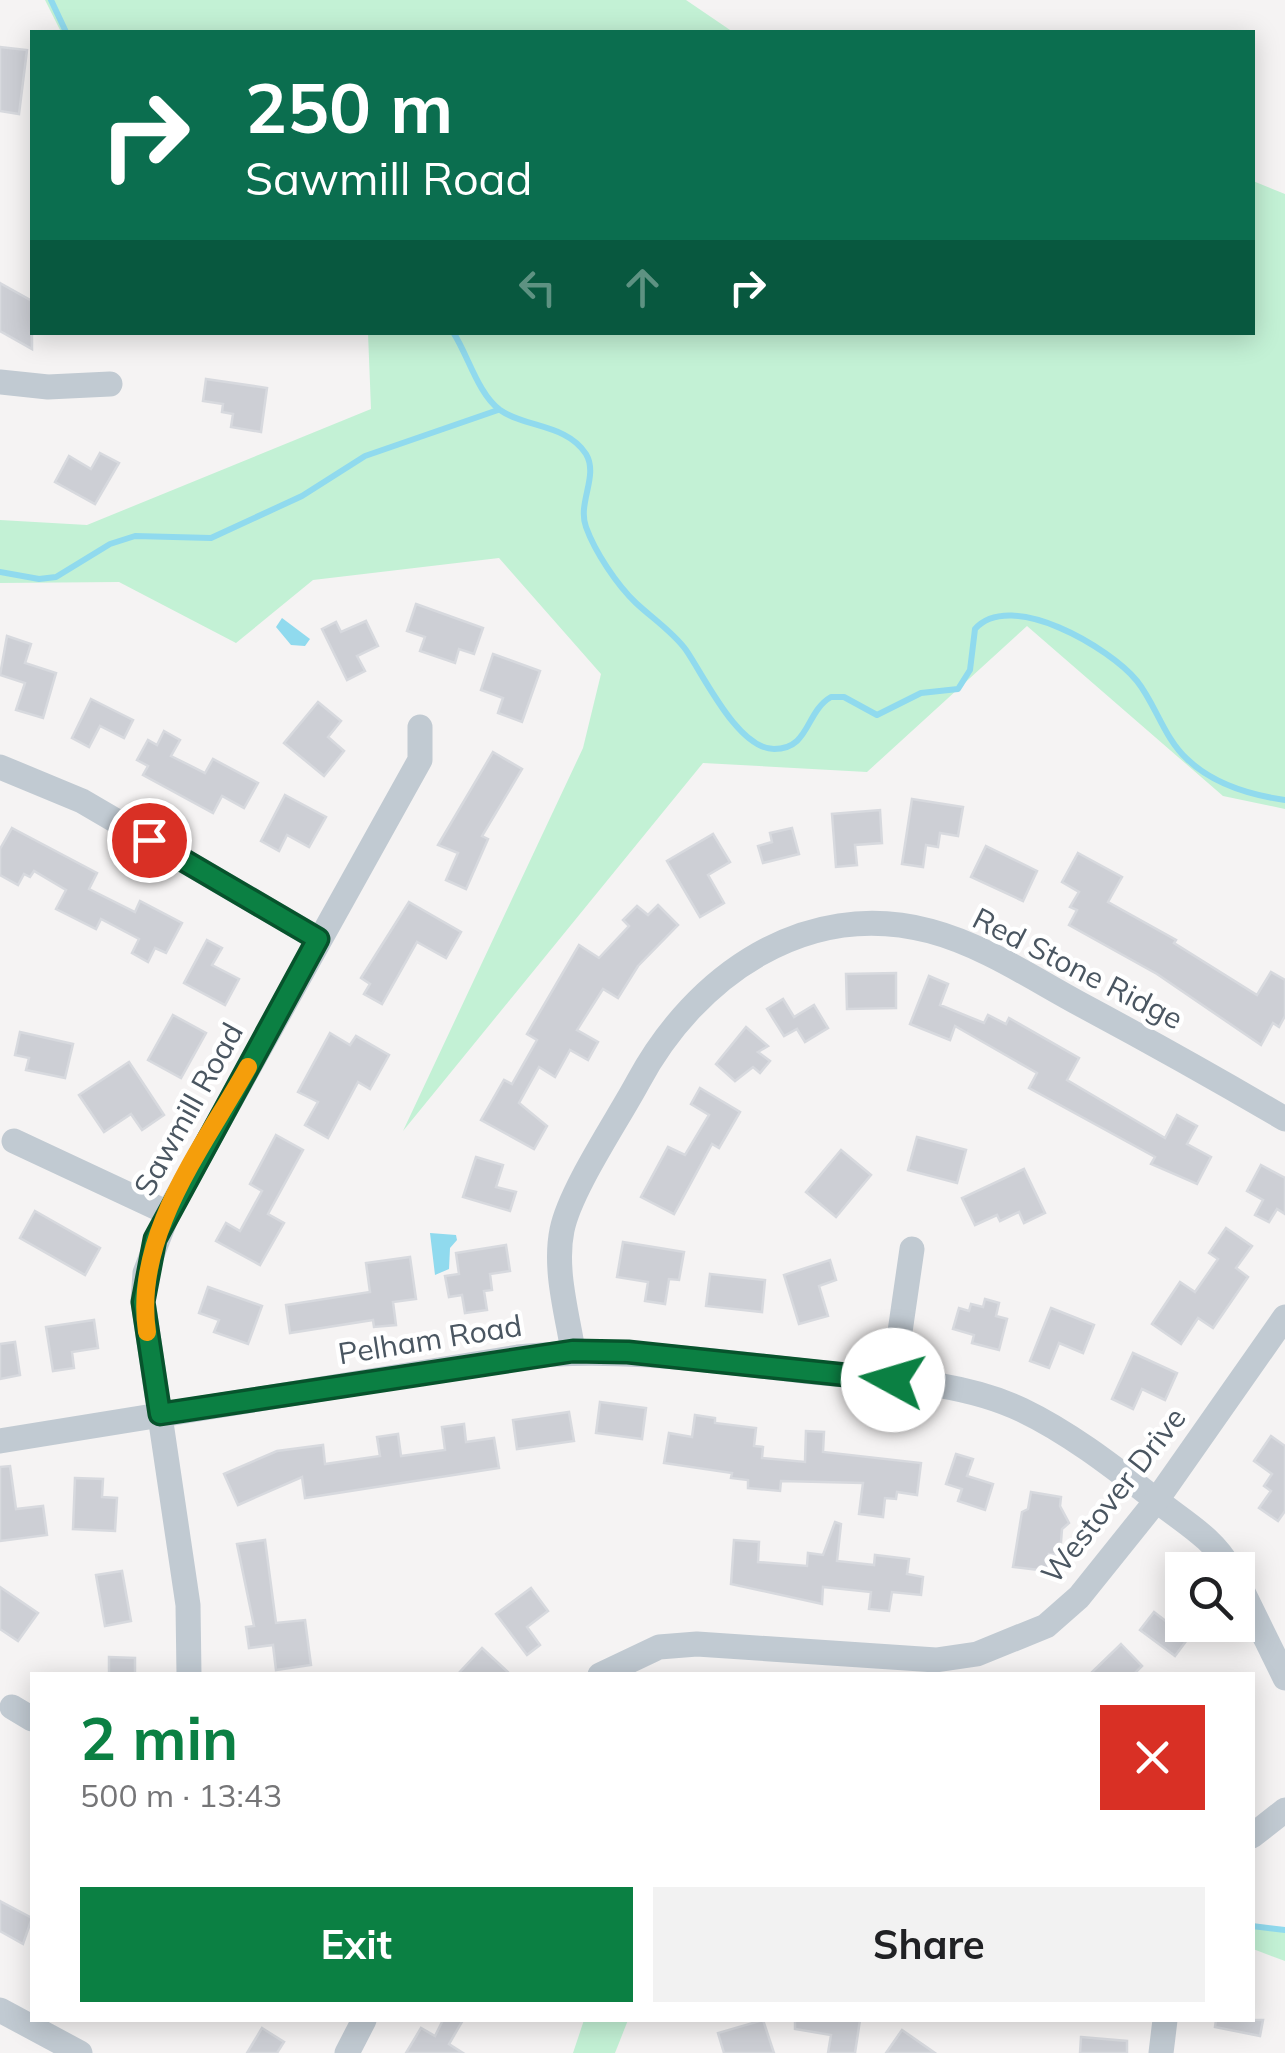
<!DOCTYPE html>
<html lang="en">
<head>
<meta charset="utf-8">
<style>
  :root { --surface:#fff; --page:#f2f2f2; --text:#202124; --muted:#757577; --accent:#0b8043 }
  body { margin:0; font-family:Mulish,sans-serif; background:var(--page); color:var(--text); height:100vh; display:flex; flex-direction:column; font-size:38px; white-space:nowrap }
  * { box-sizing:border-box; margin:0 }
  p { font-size:32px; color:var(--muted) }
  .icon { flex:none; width:55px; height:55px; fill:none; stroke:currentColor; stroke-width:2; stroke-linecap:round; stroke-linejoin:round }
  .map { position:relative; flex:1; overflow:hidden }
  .side { position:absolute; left:30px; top:1672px; width:1225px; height:350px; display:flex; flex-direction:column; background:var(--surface); border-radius:0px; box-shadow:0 5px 25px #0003 }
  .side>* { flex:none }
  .guide { position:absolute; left:30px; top:30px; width:1225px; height:305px; border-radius:0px; box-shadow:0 5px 25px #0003; background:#0b6e4f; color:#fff; overflow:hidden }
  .buttons { position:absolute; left:1165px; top:1552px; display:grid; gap:20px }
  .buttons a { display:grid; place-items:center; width:90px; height:90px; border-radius:0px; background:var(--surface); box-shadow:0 5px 25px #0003; font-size:50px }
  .pin { position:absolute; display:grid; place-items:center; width:85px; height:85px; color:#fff; margin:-42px; border:5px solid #fff; border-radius:50%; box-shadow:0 2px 10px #0007 }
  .me { position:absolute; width:110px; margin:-55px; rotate:276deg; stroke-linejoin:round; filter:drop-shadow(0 0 8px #0008) }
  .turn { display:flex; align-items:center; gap:35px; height:210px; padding:0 50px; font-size:45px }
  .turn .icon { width:130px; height:130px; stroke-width:2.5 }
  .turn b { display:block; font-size:70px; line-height:85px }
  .lanes { display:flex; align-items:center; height:95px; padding:0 50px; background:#0003; justify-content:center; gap:50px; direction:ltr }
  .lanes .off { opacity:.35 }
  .round { display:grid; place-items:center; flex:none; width:105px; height:105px; border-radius:0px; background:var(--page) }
  .headline { display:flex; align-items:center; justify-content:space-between; height:170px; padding:0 50px }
  h1 { font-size:60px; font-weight:700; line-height:75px; color:var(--accent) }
  .cta { display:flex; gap:20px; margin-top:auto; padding:20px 50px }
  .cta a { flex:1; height:115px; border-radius:0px; background:var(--accent); color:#fff; font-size:40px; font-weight:700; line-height:115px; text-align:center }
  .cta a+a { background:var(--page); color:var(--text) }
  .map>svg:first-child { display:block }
  .green { fill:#c3f1d5 }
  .water { fill:#90daee }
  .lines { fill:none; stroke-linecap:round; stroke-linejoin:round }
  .stream { stroke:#90daee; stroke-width:6 }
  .building { fill:#cdcfd5; stroke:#d7d9de; stroke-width:2.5 }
  .minor { stroke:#c1cad2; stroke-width:25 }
  .route-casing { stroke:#07532c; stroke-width:25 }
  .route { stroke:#0b8043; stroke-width:18 }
  .slow { stroke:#f59e0b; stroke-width:18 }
  .labels { text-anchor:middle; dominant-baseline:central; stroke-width:9; stroke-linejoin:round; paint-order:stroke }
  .street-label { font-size:30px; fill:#4a5661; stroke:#fff }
</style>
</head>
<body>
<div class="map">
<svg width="1285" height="2053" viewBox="0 0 1285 2053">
  <rect width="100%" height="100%" fill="#f5f3f3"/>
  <g class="green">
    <path d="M 45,0 L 686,0 L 733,32 L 61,32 Z"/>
    <path d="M 1253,181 L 1285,194 L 1285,809 L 1223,796 L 1027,626 L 867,772 L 703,763 L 403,1131 L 583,748 L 601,674 L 499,558 L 313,580 L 236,643 L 119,582 L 0,583 L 0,520 L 87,525 L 371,409 L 368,333 L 1252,332 Z"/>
    <path d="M 1252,1923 L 1285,1931 L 1285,1961 L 1253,1949 Z"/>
    <path d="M 584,2020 L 628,2020 L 615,2053 L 573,2053 Z"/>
  </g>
  <g class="water">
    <path d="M 282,618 L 310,639 L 305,646 L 291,645 L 276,627 Z"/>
    <path d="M 430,1233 L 456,1235 L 457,1240 L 450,1248 L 449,1269 L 435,1275 Z"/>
  </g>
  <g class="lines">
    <g class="stream">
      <path d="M 51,0 L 66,32"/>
      <path d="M 453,332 C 468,355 478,394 500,410 C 526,428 567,424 586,454 C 599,476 577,503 586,527 C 595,552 617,585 636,603 C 652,618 673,632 686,650 C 704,676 738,749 774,749 C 810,749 805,712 831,697 L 844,697 L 877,715 L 921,693 L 958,689 L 970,670 L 975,629 C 1011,589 1110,648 1137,681 C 1156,705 1164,738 1187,759 C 1213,784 1250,795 1285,800"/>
      <path d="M 0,572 L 39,579 L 56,577 L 110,544 L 135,536 L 211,538 L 302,496 L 365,456 L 498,410"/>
      <path d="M 1252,1926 L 1285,1930"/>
    </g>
  </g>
  <g class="building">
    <path d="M 0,47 L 27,50 L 19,114 L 0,111 Z"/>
    <path d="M 0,283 L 32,301 L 32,349 L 0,331 Z"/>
    <path d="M 206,379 L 267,388 L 261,432 L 231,427 L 233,414 L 222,412 L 223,404 L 203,401 Z"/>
    <path d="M 100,453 L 119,463 L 95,504 L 55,482 L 69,456 L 91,469 Z"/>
    <path d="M 416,604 L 483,628 L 474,654 L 459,649 L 455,663 L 420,651 L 425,637 L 407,631 Z"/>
    <path d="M 366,621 L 378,646 L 357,656 L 365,671 L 347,680 L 322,629 L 336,622 L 341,632 Z"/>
    <path d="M 7,636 L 31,644 L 25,663 L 56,673 L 43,718 L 16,710 L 25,683 L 0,675 Z"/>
    <path d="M 493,654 L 540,671 L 522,722 L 498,713 L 503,698 L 481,690 Z"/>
    <path d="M 91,699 L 133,720 L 124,738 L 100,726 L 89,747 L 72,738 Z"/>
    <path d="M 318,702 L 341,721 L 328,737 L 344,751 L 324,776 L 284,743 Z"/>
    <path d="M 164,731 L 180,740 L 171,756 L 205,773 L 213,759 L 258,783 L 244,808 L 222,796 L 213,813 L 143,775 L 148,766 L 137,760 L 148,740 L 157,745 Z"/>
    <path d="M 493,752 L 522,769 L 482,836 L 488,839 L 466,889 L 446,880 L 458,853 L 438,845 Z"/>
    <path d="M 285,795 L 326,817 L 309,847 L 287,835 L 279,851 L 261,841 Z"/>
    <path d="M 912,799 L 963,807 L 958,836 L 940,833 L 938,847 L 926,845 L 923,867 L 902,864 Z"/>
    <path d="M 880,810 L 882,843 L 855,845 L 857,865 L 836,867 L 832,814 Z"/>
    <path d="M 12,828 L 97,873 L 89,889 L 135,912 L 140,901 L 182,923 L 166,953 L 155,948 L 148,962 L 132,953 L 139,939 L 101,919 L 96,929 L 56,909 L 66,890 L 34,871 L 30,877 L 24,874 L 18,885 L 0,875 L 0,849 Z"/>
    <path d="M 792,828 L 799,854 L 763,863 L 758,846 L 772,842 L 770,833 Z"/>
    <path d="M 713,834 L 730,862 L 708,875 L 724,903 L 700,917 L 667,861 Z"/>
    <path d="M 986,846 L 1037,871 L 1023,901 L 971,877 Z"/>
    <path d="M 1078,853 L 1122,877 L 1108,902 L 1176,940 L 1174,943 L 1257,995 L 1271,972 L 1285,980 L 1285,1016 L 1279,1027 L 1273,1023 L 1261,1045 L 1157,974 L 1069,925 L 1077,910 L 1070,907 L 1079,892 L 1062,882 Z"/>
    <path d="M 409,902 L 461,932 L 446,958 L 417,942 L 382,1004 L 364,994 L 370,984 L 361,978 Z"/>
    <path d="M 658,905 L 678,925 L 638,966 L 618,998 L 603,989 L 577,1030 L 598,1042 L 588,1060 L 570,1050 L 555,1077 L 539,1067 L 519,1103 L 547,1126 L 534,1149 L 481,1120 L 504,1080 L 512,1084 L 537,1040 L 527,1034 L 579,945 L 599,958 L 629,926 L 623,920 L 637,906 L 648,915 Z"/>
    <path d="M 207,940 L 222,948 L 212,965 L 239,979 L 225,1005 L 184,983 Z"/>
    <path d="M 896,973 L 896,1008 L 847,1009 L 846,974 Z"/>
    <path d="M 929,976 L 948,984 L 940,1005 L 984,1023 L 988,1015 L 1006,1024 L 1009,1018 L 1079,1058 L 1067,1080 L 1165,1138 L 1177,1115 L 1197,1126 L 1187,1144 L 1211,1157 L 1197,1184 L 1151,1164 L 1155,1157 L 1029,1088 L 1037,1073 L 955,1026 L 950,1040 L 910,1024 Z"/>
    <path d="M 783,999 L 794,1017 L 814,1005 L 828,1028 L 805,1042 L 797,1029 L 784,1036 L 767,1009 Z"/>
    <path d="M 173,1015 L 206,1033 L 181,1078 L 148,1060 Z"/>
    <path d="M 746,1027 L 768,1046 L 758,1052 L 770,1061 L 760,1073 L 753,1067 L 735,1081 L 716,1064 Z"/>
    <path d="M 20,1032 L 73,1044 L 65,1078 L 26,1070 L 29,1058 L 15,1055 Z"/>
    <path d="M 330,1033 L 350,1045 L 356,1036 L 389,1055 L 370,1089 L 358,1082 L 328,1138 L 305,1125 L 318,1102 L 298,1092 Z"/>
    <path d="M 129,1062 L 164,1115 L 142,1130 L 131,1114 L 104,1132 L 79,1095 Z"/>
    <path d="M 700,1088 L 740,1112 L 719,1148 L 712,1144 L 674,1214 L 641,1197 L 668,1147 L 685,1155 L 709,1115 L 691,1104 Z"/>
    <path d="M 276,1135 L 303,1150 L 268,1214 L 284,1223 L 260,1265 L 216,1241 L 226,1223 L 240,1231 L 262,1191 L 250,1184 Z"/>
    <path d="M 917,1137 L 966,1150 L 957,1183 L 908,1170 Z"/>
    <path d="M 841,1150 L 871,1175 L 836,1217 L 806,1192 Z"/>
    <path d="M 476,1157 L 503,1165 L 496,1187 L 516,1192 L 510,1211 L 463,1197 Z"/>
    <path d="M 1261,1165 L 1285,1178 L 1285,1214 L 1277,1209 L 1269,1222 L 1255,1215 L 1263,1200 L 1247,1191 Z"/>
    <path d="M 1024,1169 L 1045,1213 L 1024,1223 L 1019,1212 L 1000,1221 L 997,1215 L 975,1225 L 962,1198 Z"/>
    <path d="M 35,1211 L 100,1248 L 85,1275 L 20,1238 Z"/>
    <path d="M 1226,1228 L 1252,1246 L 1236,1268 L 1248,1277 L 1213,1328 L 1198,1318 L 1181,1344 L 1152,1324 L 1180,1282 L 1195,1292 L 1218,1259 L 1209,1253 Z"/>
    <path d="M 623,1242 L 684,1252 L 679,1280 L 669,1279 L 665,1304 L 645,1301 L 648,1282 L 617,1277 Z"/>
    <path d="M 506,1245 L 510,1271 L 490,1274 L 492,1290 L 484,1291 L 487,1310 L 465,1313 L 462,1295 L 449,1297 L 445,1276 L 459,1274 L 456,1253 Z"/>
    <path d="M 410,1257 L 416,1299 L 393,1302 L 396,1325 L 374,1327 L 373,1320 L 290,1333 L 286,1305 L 370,1292 L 366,1263 Z"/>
    <path d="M 830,1260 L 836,1280 L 819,1286 L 828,1316 L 799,1324 L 784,1275 Z"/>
    <path d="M 710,1274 L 765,1280 L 762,1312 L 706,1306 Z"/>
    <path d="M 208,1287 L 262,1306 L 248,1344 L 214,1332 L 219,1320 L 199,1313 Z"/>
    <path d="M 985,1299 L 999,1303 L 996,1316 L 1007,1319 L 999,1350 L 972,1343 L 974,1335 L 953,1329 L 959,1308 L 969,1311 L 971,1304 L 983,1307 Z"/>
    <path d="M 1051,1308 L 1094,1325 L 1083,1353 L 1059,1343 L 1049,1368 L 1030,1361 Z"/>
    <path d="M 94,1320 L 98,1348 L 72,1352 L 74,1368 L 53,1371 L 46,1327 Z"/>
    <path d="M 15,1342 L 20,1375 L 0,1379 L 0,1344 Z"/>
    <path d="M 1133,1353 L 1177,1373 L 1165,1400 L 1142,1389 L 1133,1409 L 1112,1399 Z"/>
    <path d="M 600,1402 L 646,1408 L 642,1439 L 596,1433 Z"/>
    <path d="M 569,1412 L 574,1441 L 517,1449 L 513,1420 Z"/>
    <path d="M 695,1415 L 715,1418 L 715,1423 L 756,1428 L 754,1446 L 763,1447 L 762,1458 L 805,1462 L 806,1431 L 824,1432 L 823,1452 L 921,1463 L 917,1495 L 897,1492 L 896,1499 L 885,1498 L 883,1517 L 859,1514 L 863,1483 L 781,1481 L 780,1491 L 748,1488 L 748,1480 L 731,1478 L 732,1473 L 664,1463 L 669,1433 L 692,1437 Z"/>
    <path d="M 464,1424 L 466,1442 L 494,1438 L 499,1468 L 305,1498 L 302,1477 L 238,1505 L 224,1474 L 277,1451 L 323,1445 L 325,1464 L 380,1456 L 377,1437 L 398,1434 L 401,1456 L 445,1450 L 442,1427 Z"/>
    <path d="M 1271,1436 L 1285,1446 L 1285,1511 L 1278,1521 L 1259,1508 L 1271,1491 L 1264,1486 L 1272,1474 L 1254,1461 Z"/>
    <path d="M 956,1454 L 973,1459 L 967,1476 L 993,1484 L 985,1510 L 958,1501 L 962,1489 L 946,1484 Z"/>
    <path d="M 10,1466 L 16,1509 L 43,1506 L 47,1535 L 0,1541 L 0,1467 Z"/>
    <path d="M 75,1478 L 103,1479 L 102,1497 L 117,1498 L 115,1531 L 73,1529 Z"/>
    <path d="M 1031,1492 L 1061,1497 L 1060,1506 L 1069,1523 L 1062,1529 L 1060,1555 L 1049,1554 L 1048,1571 L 1013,1567 L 1022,1512 L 1028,1509 Z"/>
    <path d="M 835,1522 L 841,1524 L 837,1561 L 874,1565 L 875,1555 L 909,1559 L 907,1574 L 923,1577 L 921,1595 L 892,1592 L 889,1611 L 869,1609 L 871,1592 L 823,1587 L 822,1604 L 731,1584 L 734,1540 L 759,1542 L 758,1562 L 807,1566 L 808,1553 L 823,1555 Z"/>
    <path d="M 265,1540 L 276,1623 L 305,1620 L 311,1665 L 276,1670 L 273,1645 L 249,1648 L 246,1627 L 254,1626 L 237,1544 Z"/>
    <path d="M 122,1571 L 131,1621 L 105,1626 L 96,1575 Z"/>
    <path d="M 0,1587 L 38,1613 L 18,1641 L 0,1629 Z"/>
    <path d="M 531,1588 L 548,1611 L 527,1627 L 540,1645 L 527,1655 L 496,1614 Z"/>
    <path d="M 1182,1602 L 1182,1625 L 1198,1625 L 1175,1656 L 1140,1630 L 1154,1612 L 1167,1622 Z"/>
    <path d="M 1121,1644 L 1142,1666 L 1133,1675 L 1089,1675 Z"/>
    <path d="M 482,1648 L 511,1675 L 457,1675 Z"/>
    <path d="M 109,1657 L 135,1658 L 135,1675 L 109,1675 Z"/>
    <path d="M 0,1901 L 32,1918 L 23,1944 L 0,1931 Z"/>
    <path d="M 443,2020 L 463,2020 L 449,2044 L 463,2053 L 406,2053 L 421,2028 L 435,2036 Z"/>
    <path d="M 763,2020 L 774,2053 L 724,2053 L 718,2033 Z"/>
    <path d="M 795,2020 L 860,2020 L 855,2053 L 828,2053 L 831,2035 L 795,2029 Z"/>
    <path d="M 1216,2020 L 1263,2020 L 1260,2036 L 1215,2027 Z"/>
    <path d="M 262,2028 L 284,2042 L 277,2053 L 247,2053 Z"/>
    <path d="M 902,2030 L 935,2053 L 886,2053 Z"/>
    <path d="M 1081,2037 L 1127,2041 L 1127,2053 L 1080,2053 Z"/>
  </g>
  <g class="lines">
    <g class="minor">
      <path d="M 0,382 L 48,387 L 110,384"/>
      <path d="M 0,767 L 82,801 L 318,939"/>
      <path d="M 14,1141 L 168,1213"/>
      <path d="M 573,1351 C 567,1313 554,1269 562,1230 C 570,1190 617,1121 638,1082 C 695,976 805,898 930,931 C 983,945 1032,978 1080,1004 C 1149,1041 1217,1079 1285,1119"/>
      <path d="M 893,1380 L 912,1249"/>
      <path d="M 0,1441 L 518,1357 C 617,1346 714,1361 813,1372 C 881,1379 959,1380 1022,1410 C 1072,1434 1117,1470 1160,1503 C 1187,1524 1214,1539 1231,1570"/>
      <path d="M 1238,1582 L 1285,1678"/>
      <path d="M 189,1675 L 188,1605 L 143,1301 L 145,1273 L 168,1213 L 420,760 L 420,727"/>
      <path d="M 600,1675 L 659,1647 L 697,1644 L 936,1660 L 977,1654 L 1046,1626 L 1079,1597 L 1156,1501 L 1285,1317"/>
      <path d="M 12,1707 L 32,1719"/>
      <path d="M 1252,1836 L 1285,1810"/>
      <path d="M 0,2010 L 80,2053"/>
      <path d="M 347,2053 L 364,2020"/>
      <path d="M 1161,2053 L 1165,2020"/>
    </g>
  </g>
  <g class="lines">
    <g class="route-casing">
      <path id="route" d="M 149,840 L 318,939 L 155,1239 L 143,1302 L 160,1414 L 573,1351 L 628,1352 L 893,1380"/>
    </g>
    <use href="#route" class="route"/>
    <path class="slow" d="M 147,1332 C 133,1235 203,1148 248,1067"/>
  </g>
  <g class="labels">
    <g class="street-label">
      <text transform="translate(1078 968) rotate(27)">Red Stone Ridge</text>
      <text transform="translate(188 1109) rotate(-61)">Sawmill Road</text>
      <text transform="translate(430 1339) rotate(-9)">Pelham Road</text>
      <text transform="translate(1113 1495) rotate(-52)">Westover Drive</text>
    </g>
  </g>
</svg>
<div class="buttons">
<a><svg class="icon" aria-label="search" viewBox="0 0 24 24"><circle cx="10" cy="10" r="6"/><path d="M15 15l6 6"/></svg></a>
</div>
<div class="pin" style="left:149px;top:840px;background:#d93025"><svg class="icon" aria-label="arrive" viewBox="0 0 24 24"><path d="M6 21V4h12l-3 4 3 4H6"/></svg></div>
<svg class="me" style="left:893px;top:1380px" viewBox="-20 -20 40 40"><circle r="19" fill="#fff"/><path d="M0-13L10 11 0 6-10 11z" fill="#0b8043"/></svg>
<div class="guide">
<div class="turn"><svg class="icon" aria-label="right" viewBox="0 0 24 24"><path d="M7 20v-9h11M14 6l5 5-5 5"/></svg><div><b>250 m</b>Sawmill Road</div></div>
<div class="lanes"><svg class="icon off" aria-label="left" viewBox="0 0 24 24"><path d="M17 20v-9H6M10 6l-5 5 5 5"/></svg><svg class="icon off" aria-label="ahead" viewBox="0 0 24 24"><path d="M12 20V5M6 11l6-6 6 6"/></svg><svg class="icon" aria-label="right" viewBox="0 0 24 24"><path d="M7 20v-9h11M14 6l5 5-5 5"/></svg></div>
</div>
<section class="side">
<div class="headline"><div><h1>2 min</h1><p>500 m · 13:43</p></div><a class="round" style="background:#d93025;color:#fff"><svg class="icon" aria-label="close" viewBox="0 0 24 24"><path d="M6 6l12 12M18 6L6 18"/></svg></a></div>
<div class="cta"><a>Exit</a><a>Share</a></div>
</section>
</div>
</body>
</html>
